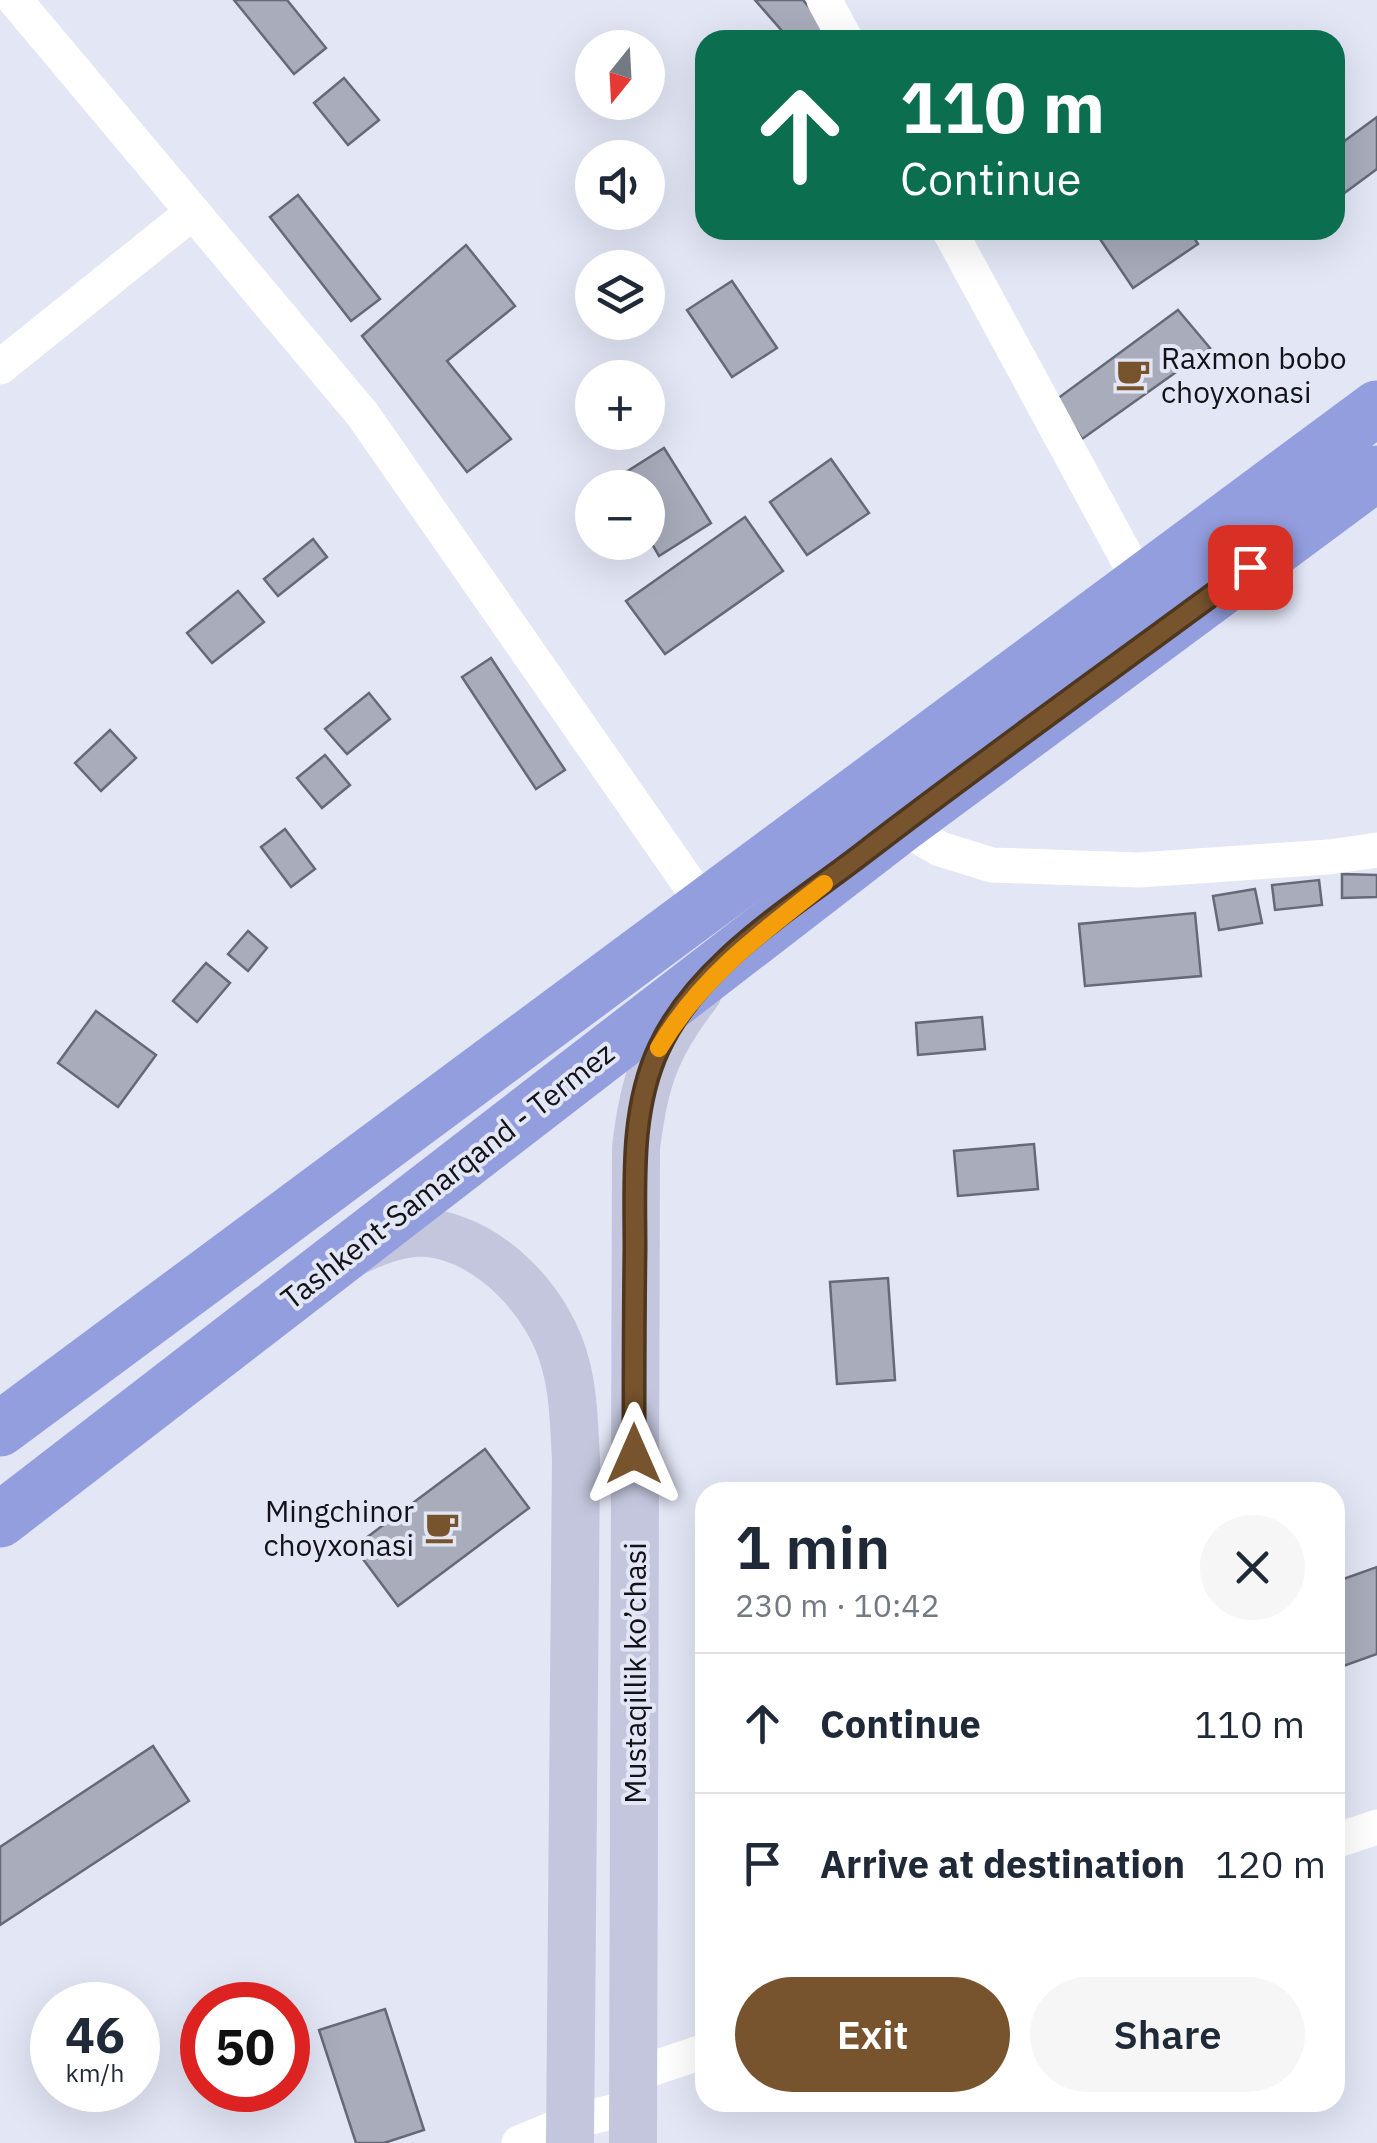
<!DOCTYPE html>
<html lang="en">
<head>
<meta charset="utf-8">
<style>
  :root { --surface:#fff; --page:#f6f6f7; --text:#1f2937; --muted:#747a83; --line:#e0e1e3; --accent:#78542e }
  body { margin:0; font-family:"IBM Plex Sans",sans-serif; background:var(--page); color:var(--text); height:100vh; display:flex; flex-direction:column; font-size:38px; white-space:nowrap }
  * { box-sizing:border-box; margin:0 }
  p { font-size:32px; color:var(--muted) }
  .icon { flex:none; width:55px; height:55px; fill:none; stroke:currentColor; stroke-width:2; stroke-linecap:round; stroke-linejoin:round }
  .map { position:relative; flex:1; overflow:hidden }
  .details { position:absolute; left:695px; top:1482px; width:650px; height:630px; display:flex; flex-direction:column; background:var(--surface); border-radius:30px; box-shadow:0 10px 40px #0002 }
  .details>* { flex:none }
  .guide { position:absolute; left:695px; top:30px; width:650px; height:210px; border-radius:30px; box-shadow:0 10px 40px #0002; background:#0b6e4f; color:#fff; overflow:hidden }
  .needle { width:65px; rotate:198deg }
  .buttons { position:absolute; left:575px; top:30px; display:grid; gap:20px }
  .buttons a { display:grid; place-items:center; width:90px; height:90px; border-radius:50%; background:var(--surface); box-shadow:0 10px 40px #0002; font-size:50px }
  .speed { position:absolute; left:30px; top:1982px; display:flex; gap:20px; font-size:50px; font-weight:700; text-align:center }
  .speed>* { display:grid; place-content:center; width:130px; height:130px; border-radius:50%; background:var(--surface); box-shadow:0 10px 40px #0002; line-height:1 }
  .speed small { font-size:25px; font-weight:400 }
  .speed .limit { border:15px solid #d22; background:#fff; color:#111 }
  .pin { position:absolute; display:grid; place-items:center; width:85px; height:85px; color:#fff; margin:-42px; border-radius:20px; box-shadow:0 5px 15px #0006 }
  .me { position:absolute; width:110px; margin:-55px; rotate:0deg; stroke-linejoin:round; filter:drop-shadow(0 0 8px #0008) }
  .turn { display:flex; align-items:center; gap:35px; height:210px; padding:0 40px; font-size:45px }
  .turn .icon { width:130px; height:130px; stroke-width:2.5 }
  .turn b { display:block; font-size:70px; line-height:85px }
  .round { display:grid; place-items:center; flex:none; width:105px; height:105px; border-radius:52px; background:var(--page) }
  .summary { display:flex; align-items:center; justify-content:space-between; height:170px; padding:0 40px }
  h1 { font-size:60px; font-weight:600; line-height:75px }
  .cta { display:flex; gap:20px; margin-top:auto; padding:20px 40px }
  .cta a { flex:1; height:115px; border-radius:60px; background:var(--accent); color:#fff; font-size:40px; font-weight:600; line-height:115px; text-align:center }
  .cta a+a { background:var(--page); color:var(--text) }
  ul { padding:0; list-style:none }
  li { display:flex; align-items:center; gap:30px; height:140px; padding:0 40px; border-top:2px solid var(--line) }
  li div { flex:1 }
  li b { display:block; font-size:38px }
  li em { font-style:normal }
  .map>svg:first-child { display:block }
  .building { fill:#a8acbb; stroke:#666976; stroke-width:2.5 }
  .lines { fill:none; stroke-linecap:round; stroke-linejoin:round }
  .minor { stroke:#fff; stroke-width:35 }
  .secondary { stroke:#c3c6dd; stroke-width:48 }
  .trunk { stroke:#939ede; stroke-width:55 }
  .route-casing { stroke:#4e371e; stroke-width:25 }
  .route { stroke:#78542e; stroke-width:18 }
  .slow { stroke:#f59e0b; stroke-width:18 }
  .labels { text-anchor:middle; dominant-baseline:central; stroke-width:8; stroke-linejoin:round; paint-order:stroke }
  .poi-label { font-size:30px; fill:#121319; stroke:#e2e6f5; text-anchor:start }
  .street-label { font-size:30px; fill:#121319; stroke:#e2e6f5 }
</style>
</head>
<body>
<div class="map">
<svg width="1377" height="2143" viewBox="0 0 1377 2143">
  <rect width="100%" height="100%" fill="#e2e6f5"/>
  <g class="building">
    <path d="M 234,0 L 287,0 L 326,48 L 294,74 Z"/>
    <path d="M 755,0 L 803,0 L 829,31 L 819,40 L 790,40 Z"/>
    <path d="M 344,78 L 379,120 L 348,145 L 314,103 Z"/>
    <path d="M 1377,117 L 1377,169 L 1335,200 L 1335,148 Z"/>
    <path d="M 298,195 L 380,299 L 351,321 L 270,217 Z"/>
    <path d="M 1114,230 L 1189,230 L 1198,244 L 1133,288 L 1100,239 Z"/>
    <path d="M 466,245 L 515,306 L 447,361 L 511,439 L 467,472 L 362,336 Z"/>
    <path d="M 732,281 L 777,348 L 732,377 L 687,310 Z"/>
    <path d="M 1178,310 L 1210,348 L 1082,439 L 1057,399 Z"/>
    <path d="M 664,448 L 711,523 L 659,556 L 648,537 L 648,488 L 616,488 L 612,481 Z"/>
    <path d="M 831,459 L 869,513 L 807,555 L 770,502 Z"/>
    <path d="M 745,517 L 783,571 L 665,654 L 626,601 Z"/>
    <path d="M 313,539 L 327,557 L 278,596 L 264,579 Z"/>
    <path d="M 238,591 L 264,622 L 212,663 L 187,633 Z"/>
    <path d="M 491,658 L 565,770 L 536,789 L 462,677 Z"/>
    <path d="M 369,693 L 390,719 L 347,754 L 325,729 Z"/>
    <path d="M 110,730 L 136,758 L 101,791 L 75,763 Z"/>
    <path d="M 325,755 L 350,785 L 322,808 L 297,778 Z"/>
    <path d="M 285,829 L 315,869 L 291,887 L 261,847 Z"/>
    <path d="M 1342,874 L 1377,875 L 1377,897 L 1342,898 Z"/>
    <path d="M 1319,880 L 1322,905 L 1275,910 L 1272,885 Z"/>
    <path d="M 1255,889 L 1262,923 L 1219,930 L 1213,896 Z"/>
    <path d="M 1195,913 L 1201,976 L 1085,986 L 1079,924 Z"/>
    <path d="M 248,931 L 267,948 L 248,971 L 228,954 Z"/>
    <path d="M 206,963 L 230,983 L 197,1022 L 173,1001 Z"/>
    <path d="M 96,1011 L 156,1055 L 118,1107 L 58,1063 Z"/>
    <path d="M 982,1017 L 985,1049 L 918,1055 L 916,1023 Z"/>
    <path d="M 1034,1144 L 1038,1189 L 958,1196 L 954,1151 Z"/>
    <path d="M 888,1278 L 895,1380 L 837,1384 L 830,1282 Z"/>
    <path d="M 485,1449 L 529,1508 L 398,1606 L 354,1547 Z"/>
    <path d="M 1377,1567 L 1377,1654 L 1335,1669 L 1335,1582 Z"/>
    <path d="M 153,1746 L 189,1801 L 0,1925 L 0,1847 Z"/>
    <path d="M 385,2009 L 424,2130 L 384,2143 L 356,2143 L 319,2030 Z"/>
  </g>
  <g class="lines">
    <g class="minor">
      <path d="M 15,0 L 363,415 L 704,905"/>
      <path d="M 824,0 L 846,40"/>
      <path d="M 949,230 L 1140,582"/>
      <path d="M 0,367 L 193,212"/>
      <path d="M 900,826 L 940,849 L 992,865 L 1139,870 L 1329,857 L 1377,850"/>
      <path d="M 1335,1841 L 1377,1827"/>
      <path d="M 633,2075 L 705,2051"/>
      <path d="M 519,2143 L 570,2122 L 633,2107"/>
    </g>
    <g class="secondary">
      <path d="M 354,1252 C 377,1241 402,1231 428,1233 C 493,1240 552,1306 566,1366 C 574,1396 574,1428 576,1459 L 570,2143"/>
      <path d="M 633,2143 L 636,1148 C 644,1080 656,1046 698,992"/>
    </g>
    <g class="trunk">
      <path d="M 0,1429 L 1377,408"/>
      <path d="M 0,1520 L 900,826 L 1377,473"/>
    </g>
  </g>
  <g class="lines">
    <g class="route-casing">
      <path id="route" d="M 634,1454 C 634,1386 634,1317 635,1249 C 635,1183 630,1110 659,1048 C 699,962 794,907 866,851 C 992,754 1122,662 1250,567"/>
    </g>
    <use href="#route" class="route"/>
    <path class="slow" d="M 659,1048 C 700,978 761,933 824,884"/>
  </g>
  <defs>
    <g id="cafe-bare" transform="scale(2.7)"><path d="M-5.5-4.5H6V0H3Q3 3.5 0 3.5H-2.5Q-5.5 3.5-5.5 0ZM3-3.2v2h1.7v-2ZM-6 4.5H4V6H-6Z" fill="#78542e" stroke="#e2e6f5" stroke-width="2.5" paint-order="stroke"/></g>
  </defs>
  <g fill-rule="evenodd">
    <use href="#cafe-bare" x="1133" y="374"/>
    <use href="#cafe-bare" x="442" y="1527"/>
  </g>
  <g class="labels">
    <g class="poi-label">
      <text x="1161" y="357">Raxmon bobo<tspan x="1161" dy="34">choyxonasi</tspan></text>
      <text x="414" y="1510" text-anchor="end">Mingchinor<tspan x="414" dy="34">choyxonasi</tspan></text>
    </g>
    <g class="street-label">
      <text transform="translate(447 1175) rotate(-38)">Tashkent-Samarqand - Termez</text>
      <text transform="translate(634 1673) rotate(-90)">Mustaqillik ko’chasi</text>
    </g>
  </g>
</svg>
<div class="buttons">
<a><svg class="needle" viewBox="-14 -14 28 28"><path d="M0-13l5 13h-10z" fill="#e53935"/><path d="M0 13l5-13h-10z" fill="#747a83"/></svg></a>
<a><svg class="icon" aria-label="sound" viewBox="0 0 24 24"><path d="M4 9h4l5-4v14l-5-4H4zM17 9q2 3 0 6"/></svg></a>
<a><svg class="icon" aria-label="layers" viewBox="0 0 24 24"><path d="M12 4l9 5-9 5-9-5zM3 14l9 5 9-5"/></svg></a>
<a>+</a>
<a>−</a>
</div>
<div class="speed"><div>46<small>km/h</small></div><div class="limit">50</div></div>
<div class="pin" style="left:1250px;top:567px;background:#d93025"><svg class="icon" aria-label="arrive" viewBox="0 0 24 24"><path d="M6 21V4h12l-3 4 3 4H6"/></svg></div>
<svg class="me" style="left:634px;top:1454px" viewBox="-20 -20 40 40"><path d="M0-17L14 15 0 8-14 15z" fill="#78542e" stroke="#fff" stroke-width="4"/></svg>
<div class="guide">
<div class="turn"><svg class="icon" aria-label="ahead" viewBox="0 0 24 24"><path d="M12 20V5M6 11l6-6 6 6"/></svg><div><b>110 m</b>Continue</div></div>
</div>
<section class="details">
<div class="summary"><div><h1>1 min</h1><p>230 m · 10:42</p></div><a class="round"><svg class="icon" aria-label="close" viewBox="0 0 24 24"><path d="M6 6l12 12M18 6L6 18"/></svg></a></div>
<ul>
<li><svg class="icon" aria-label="ahead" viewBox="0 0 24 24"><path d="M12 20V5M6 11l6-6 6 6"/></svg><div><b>Continue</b></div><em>110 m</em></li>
<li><svg class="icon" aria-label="arrive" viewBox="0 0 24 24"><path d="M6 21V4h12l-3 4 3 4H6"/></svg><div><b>Arrive at destination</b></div><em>120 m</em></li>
</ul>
<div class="cta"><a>Exit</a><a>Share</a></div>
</section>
</div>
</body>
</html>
